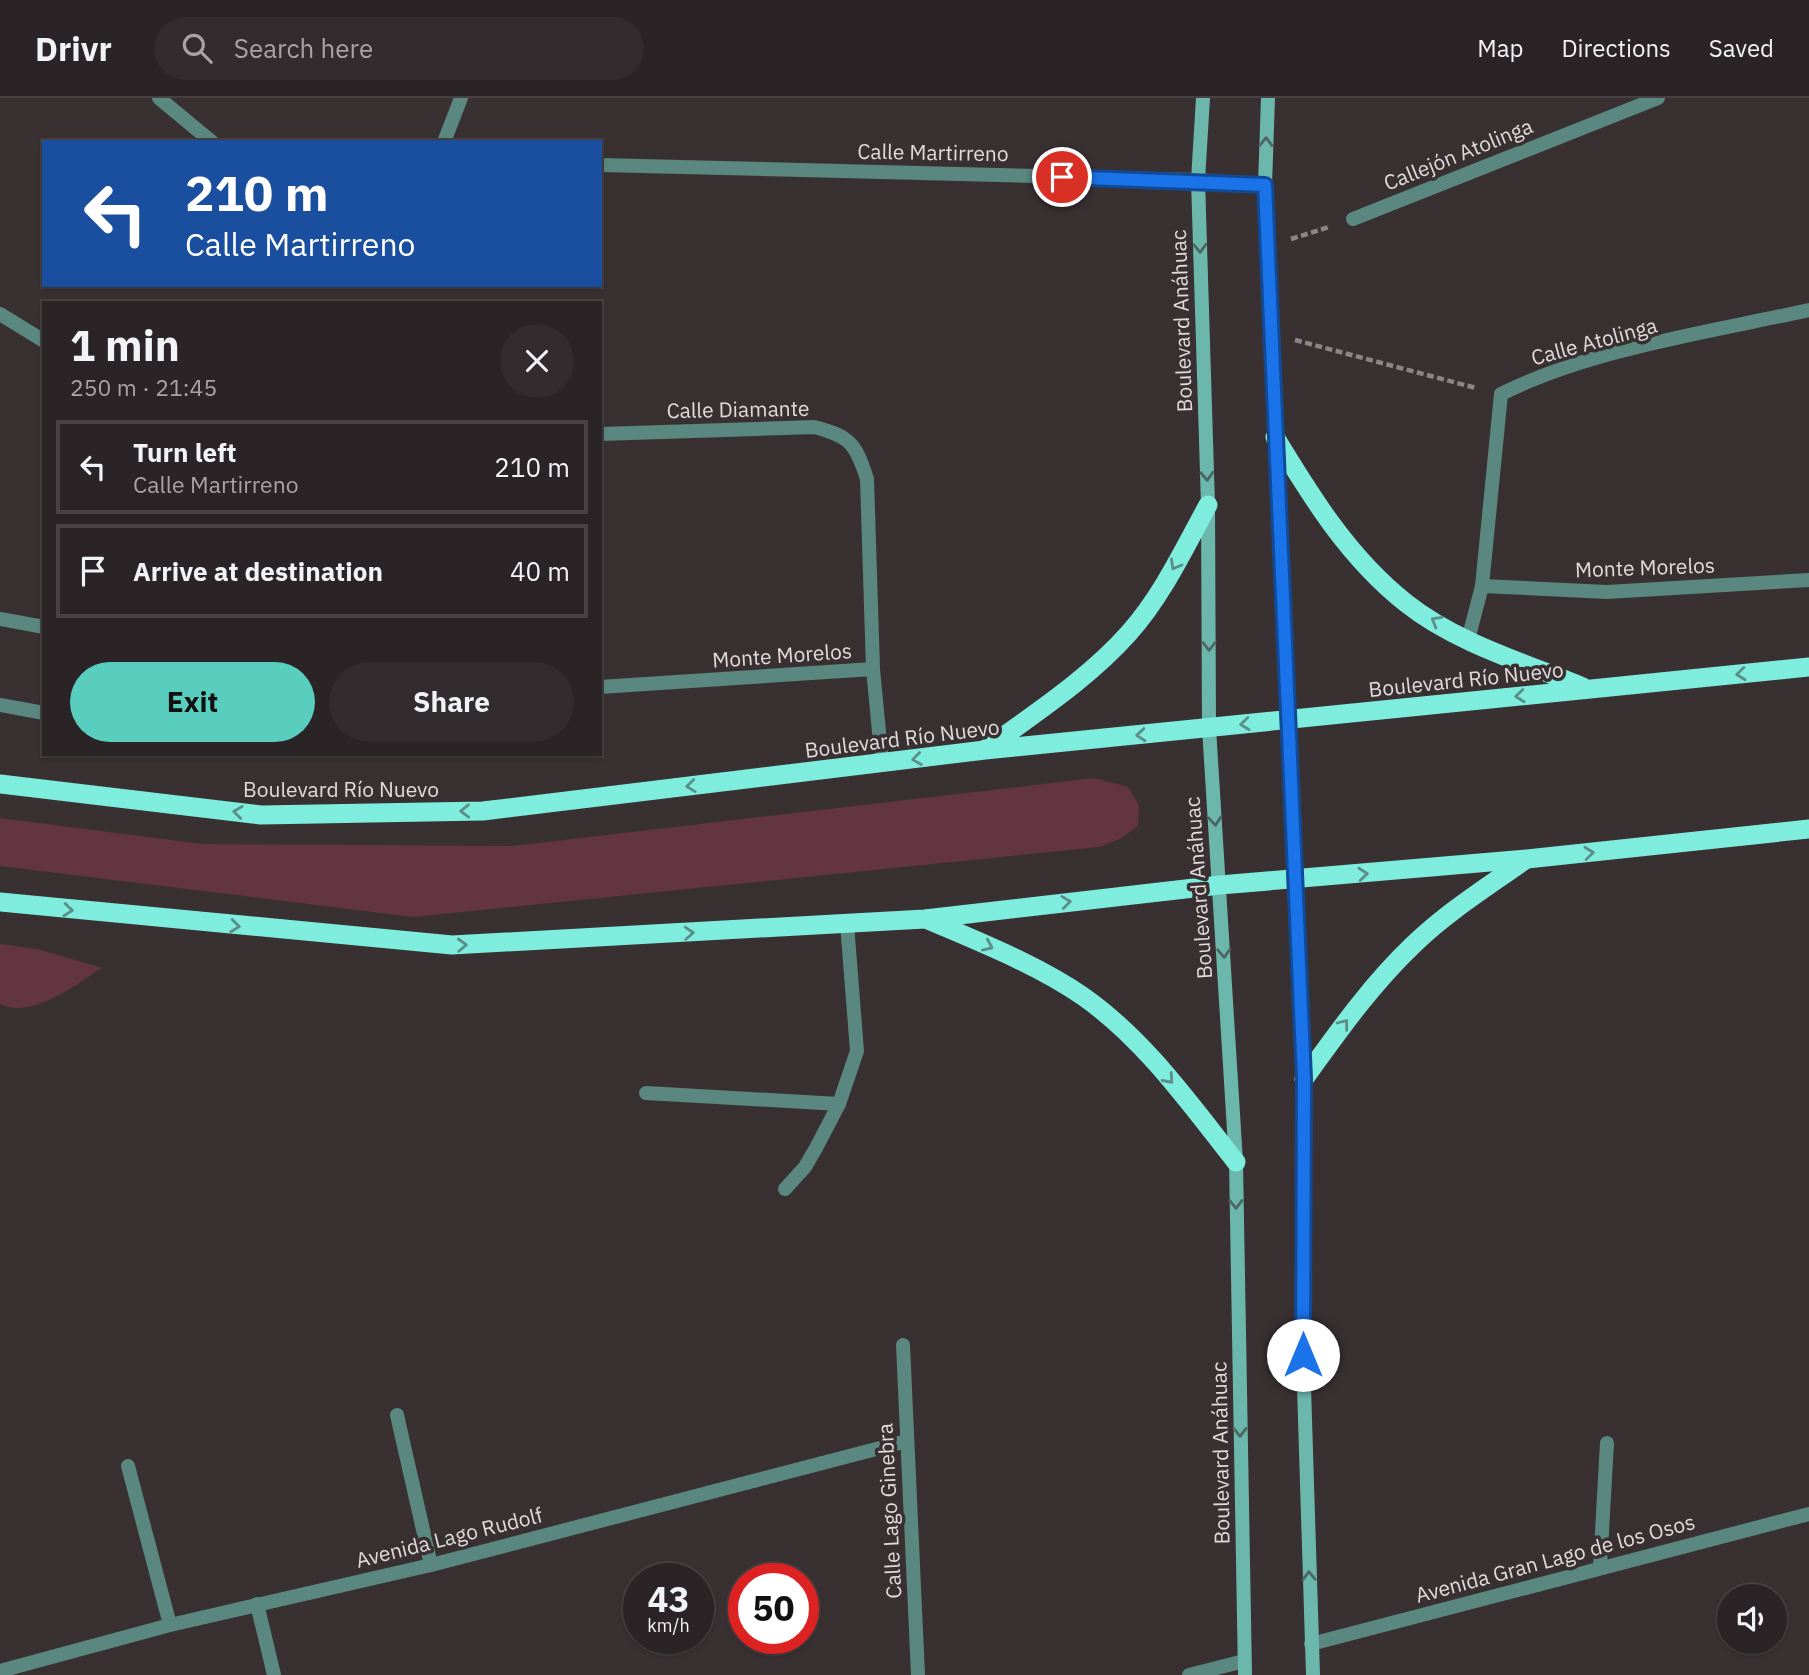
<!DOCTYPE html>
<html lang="en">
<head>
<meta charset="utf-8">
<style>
  :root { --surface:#2b2426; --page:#332c2e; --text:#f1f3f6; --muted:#a6a4a7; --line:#474143; --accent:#59cebf }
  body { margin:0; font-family:"IBM Plex Sans",sans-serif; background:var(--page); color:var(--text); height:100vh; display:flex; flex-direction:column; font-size:26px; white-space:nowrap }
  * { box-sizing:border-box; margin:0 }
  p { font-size:23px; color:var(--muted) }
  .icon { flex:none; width:38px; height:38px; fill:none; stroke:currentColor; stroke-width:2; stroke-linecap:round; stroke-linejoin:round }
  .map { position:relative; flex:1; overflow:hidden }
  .details { position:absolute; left:42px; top:203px; width:560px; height:455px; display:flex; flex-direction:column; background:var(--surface); border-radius:0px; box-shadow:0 2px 5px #0004,0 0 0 2px var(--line) }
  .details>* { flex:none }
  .banner { position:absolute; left:42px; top:42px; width:560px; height:147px; border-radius:0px; box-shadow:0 2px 5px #0004,0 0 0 2px var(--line); background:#1a4fa0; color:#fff; overflow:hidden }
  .controls { position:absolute; left:1717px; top:1486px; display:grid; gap:14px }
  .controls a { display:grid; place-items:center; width:70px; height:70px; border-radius:50%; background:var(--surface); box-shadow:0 2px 5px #0004,0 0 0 2px var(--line); font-size:35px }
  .speed { position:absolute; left:623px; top:1465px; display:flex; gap:14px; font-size:35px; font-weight:700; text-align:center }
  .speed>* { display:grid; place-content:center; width:91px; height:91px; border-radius:50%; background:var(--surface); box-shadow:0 2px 5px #0004,0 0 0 2px var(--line); line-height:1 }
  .speed small { font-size:18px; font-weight:400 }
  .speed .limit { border:10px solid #d22; background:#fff; color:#111 }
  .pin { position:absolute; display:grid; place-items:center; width:60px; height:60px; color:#fff; margin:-30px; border:4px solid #fff; border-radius:50%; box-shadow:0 2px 7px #0007 }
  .me { position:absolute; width:77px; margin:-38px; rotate:0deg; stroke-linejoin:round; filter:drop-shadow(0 0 5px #0008) }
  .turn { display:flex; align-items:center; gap:24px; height:147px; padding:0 28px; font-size:32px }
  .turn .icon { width:91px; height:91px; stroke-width:2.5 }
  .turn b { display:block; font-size:49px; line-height:60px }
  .round { display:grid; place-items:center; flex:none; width:74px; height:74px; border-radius:37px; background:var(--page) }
  .overview { display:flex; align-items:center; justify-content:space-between; height:119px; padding:0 28px }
  h1 { font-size:42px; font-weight:700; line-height:52px }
  .button { display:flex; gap:14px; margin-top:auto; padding:14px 28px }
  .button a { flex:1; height:80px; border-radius:42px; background:var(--accent); color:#111; font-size:28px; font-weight:700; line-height:80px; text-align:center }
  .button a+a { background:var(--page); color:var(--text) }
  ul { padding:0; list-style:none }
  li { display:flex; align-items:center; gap:21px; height:94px; margin:0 14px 10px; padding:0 14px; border:4px solid var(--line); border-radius:0px }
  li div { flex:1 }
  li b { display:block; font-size:26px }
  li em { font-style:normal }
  header { display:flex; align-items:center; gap:42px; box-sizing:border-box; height:98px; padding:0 35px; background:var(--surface); border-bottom:2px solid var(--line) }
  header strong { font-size:33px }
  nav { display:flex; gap:38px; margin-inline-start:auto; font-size:24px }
  .search { width:490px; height:63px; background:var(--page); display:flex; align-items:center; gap:18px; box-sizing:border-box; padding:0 24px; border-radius:38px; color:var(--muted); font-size:26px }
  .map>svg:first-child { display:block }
  .green { fill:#633442 }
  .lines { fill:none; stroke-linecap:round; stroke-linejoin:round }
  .path { stroke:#8c8586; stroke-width:4.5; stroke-dasharray:7 3.5; stroke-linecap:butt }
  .service { stroke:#5a8780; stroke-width:14 }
  .minor { stroke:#5a8780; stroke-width:14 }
  .secondary { stroke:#6cb7ac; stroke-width:14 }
  .trunk { stroke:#7eedde; stroke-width:19 }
  .oneway { stroke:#4d6663 }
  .oneway2 { stroke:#5c8e88 }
  .route-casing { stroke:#114b97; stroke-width:18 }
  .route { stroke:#1a73e8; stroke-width:12 }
  .labels { text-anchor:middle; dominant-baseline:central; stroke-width:7; stroke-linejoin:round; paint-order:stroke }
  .street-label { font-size:21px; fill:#e0dadb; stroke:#393032 }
</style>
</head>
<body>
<header>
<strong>Drivr</strong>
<div class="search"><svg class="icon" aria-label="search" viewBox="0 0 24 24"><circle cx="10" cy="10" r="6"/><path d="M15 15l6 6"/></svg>Search here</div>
<nav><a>Map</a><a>Directions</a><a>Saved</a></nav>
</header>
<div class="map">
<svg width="1809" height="1577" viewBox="0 0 1809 1577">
  <rect width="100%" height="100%" fill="#393032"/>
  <g class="green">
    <path d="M 1094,680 L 1128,689 L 1139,707 L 1138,728 L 1120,741 L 1099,749 L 413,819 L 0,768 L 0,720 L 202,746 L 513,748 Z"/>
    <path d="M 0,846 L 37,851 L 102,870 C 77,886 31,922 0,906 Z"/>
  </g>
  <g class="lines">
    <g class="path">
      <path d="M 1291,141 L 1329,129"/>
      <path d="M 1295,242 L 1476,290"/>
    </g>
    <g class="service">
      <path d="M 0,607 L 44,615"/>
      <path d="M 646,995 L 839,1006"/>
      <path d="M 785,1091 L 805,1069 L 816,1050 L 839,1006 L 857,953 L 847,826"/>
    </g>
    <g class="minor">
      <path d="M 159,0 L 212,44"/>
      <path d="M 444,44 L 461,0"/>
      <path d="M 600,67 L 1198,82 L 1265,87"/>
      <path d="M 1353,121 L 1658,0"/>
      <path d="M 0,216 L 44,243"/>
      <path d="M 600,336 L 814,329 C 850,338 856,346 867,381 L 873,571"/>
      <path d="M 1482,488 L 1607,494 L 1809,482"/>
      <path d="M 0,521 L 44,529"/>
      <path d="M 1468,542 L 1482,488 L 1501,296 C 1591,251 1710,234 1809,212"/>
      <path d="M 600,589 L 873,571 L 882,665"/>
      <path d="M 903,1247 L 918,1577"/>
      <path d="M 397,1317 L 431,1467"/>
      <path d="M 128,1368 L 170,1527"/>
      <path d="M 1600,1469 L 1607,1345"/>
      <path d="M 257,1506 L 274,1577"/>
      <path d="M 1311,1546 L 1809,1416"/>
      <path d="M 0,1573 L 170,1527 L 431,1467 L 907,1343"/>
      <path d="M 1189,1577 L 1244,1563"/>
    </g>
    <g class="secondary">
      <path d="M 1203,0 L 1198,82 L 1208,407 L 1209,630 L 1236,1064 L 1245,1577"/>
      <path d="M 1268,0 L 1265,87 L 1304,981 L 1303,1257 L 1313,1577"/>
    </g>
    <g class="trunk">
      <path d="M 1275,339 C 1312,400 1349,460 1406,505 C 1456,545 1525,565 1583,589"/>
      <path d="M 986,651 C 1035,615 1088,581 1129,535 C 1162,498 1184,451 1208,407"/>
      <path d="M 0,686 L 261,717 L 483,713 L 985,652 L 1809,569"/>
      <path d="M 0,804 L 452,847 L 925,821 L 1220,787 L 1527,761 L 1809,731"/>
      <path d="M 926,821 C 979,844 1036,866 1084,899 C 1145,942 1190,1006 1236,1064"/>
      <path d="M 1304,981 C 1338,934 1371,887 1413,847 C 1447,814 1487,789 1525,762"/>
    </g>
  </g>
  <defs><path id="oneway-chevron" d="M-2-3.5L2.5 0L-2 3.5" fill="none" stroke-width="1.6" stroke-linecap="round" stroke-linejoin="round" transform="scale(1.75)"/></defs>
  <g class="oneway">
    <use href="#oneway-chevron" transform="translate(1266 44) rotate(-88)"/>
    <use href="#oneway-chevron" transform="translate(1200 150) rotate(88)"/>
    <use href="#oneway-chevron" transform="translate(1207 378) rotate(88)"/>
    <use href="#oneway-chevron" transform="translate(1209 548) rotate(90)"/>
    <use href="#oneway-chevron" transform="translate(1215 723) rotate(86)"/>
    <use href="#oneway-chevron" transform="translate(1224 855) rotate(87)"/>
    <use href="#oneway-chevron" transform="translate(1236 1106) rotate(89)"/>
    <use href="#oneway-chevron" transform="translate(1240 1334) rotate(89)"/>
    <use href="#oneway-chevron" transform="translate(1309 1478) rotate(-92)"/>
  </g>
  <g class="oneway2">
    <use href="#oneway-chevron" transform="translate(1175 467) rotate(120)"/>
    <use href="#oneway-chevron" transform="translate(1436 523) rotate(-150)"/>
    <use href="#oneway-chevron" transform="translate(1741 576) rotate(174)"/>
    <use href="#oneway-chevron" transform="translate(1520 598) rotate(174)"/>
    <use href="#oneway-chevron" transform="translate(1245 626) rotate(174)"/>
    <use href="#oneway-chevron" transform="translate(1141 637) rotate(175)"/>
    <use href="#oneway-chevron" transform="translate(917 661) rotate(172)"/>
    <use href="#oneway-chevron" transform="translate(691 688) rotate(173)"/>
    <use href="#oneway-chevron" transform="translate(465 713) rotate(179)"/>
    <use href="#oneway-chevron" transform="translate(238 714) rotate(-173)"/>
    <use href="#oneway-chevron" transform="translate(1589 755) rotate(-6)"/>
    <use href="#oneway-chevron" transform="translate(1363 776) rotate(-5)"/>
    <use href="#oneway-chevron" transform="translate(1066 804) rotate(-7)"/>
    <use href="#oneway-chevron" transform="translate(68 812) rotate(5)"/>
    <use href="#oneway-chevron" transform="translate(235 828) rotate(6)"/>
    <use href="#oneway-chevron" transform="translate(689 835) rotate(-3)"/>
    <use href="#oneway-chevron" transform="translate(462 847) rotate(-2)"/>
    <use href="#oneway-chevron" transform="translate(988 848) rotate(24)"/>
    <use href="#oneway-chevron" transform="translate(1344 926) rotate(-52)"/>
    <use href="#oneway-chevron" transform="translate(1169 981) rotate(48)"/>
  </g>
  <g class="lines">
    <g class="route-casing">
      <path id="route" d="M 1062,79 L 1265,87 L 1304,981 L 1303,1257"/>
    </g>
    <use href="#route" class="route"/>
  </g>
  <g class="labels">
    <g class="street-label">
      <text transform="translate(933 54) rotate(1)">Calle Martirreno</text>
      <text transform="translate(1458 56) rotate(-22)">Callejón Atolinga</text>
      <text transform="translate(1181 223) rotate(-92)">Boulevard Anáhuac</text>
      <text transform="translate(1594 243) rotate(-15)">Calle Atolinga</text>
      <text transform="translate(738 311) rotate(-1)">Calle Diamante</text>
      <text transform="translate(1645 469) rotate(-2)">Monte Morelos</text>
      <text transform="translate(782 557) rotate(-4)">Monte Morelos</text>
      <text transform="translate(1466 581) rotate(-6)">Boulevard Río Nuevo</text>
      <text transform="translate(902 640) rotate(-7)">Boulevard Río Nuevo</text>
      <text x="341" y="691">Boulevard Río Nuevo</text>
      <text transform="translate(1198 790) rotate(-94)">Boulevard Anáhuac</text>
      <text transform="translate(1220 1355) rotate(-91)">Boulevard Anáhuac</text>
      <text transform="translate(889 1413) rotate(-93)">Calle Lago Ginebra</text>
      <text transform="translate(449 1439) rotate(-14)">Avenida Lago Rudolf</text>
      <text transform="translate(1555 1460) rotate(-15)">Avenida Gran Lago de los Osos</text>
    </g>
  </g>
</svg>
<div class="controls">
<a><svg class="icon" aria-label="sound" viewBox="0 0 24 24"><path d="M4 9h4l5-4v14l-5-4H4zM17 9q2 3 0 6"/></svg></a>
</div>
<div class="speed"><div>43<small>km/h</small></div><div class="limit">50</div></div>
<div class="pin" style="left:1062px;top:79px;background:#d93025"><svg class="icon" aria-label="arrive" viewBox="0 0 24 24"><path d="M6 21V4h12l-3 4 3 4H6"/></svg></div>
<svg class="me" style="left:1303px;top:1257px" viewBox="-20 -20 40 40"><circle r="19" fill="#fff"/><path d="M0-13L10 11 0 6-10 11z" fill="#1a73e8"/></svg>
<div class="banner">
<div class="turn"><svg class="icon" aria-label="left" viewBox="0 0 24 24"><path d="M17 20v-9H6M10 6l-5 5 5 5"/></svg><div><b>210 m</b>Calle Martirreno</div></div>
</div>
<section class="details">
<div class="overview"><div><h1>1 min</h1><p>250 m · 21:45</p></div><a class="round"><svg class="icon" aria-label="close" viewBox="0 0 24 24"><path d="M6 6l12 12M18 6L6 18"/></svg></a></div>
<ul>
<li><svg class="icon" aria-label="left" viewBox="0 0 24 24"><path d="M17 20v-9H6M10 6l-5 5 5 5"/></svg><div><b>Turn left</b><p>Calle Martirreno</p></div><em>210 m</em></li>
<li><svg class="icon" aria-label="arrive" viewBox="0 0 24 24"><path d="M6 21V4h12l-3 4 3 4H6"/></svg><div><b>Arrive at destination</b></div><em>40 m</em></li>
</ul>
<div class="button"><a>Exit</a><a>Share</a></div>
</section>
</div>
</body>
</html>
